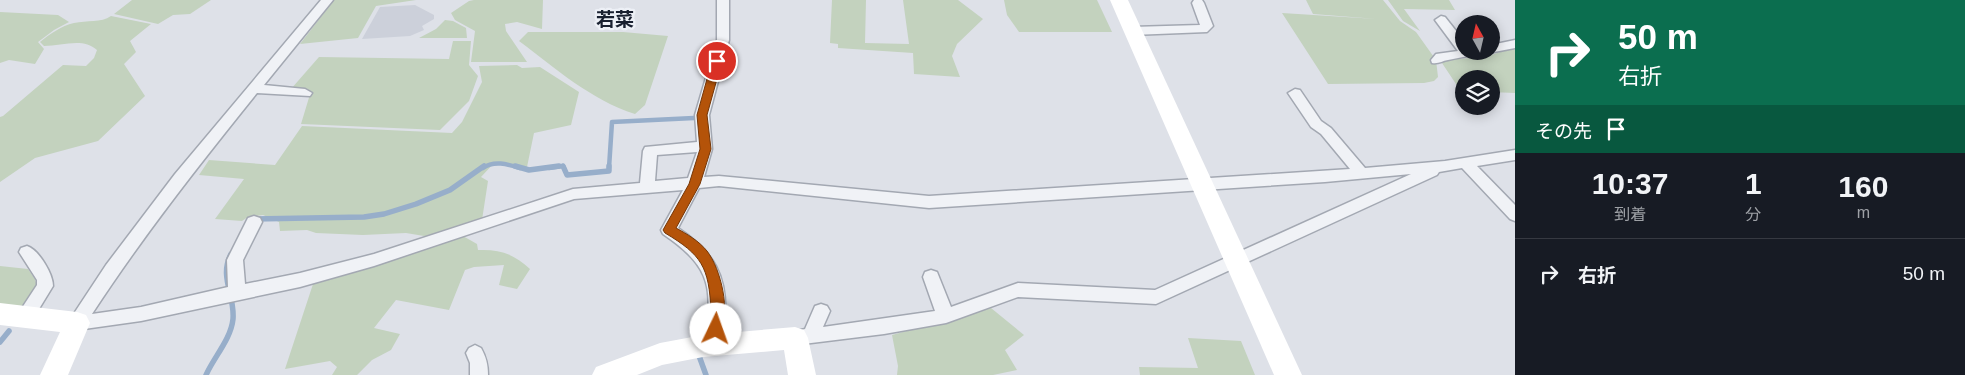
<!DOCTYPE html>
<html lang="ja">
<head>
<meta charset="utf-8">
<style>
  :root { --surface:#171b24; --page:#242831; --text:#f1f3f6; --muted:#9ea1a6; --line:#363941 }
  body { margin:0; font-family:Helvetica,"Noto Sans JP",sans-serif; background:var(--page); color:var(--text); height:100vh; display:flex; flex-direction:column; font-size:19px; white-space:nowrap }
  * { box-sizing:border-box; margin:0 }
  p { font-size:16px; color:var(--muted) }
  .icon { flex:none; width:28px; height:28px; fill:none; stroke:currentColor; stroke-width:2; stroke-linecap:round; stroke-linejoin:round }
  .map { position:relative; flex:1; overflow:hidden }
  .drawer { display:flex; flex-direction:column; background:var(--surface); width:450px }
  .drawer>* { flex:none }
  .hud { background:#0b6e4f; color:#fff; overflow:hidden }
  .needle { width:32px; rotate:352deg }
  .controls { position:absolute; left:1455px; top:15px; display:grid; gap:10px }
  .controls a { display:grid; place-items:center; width:45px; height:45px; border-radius:50%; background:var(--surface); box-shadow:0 2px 12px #0003; font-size:25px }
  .pin { position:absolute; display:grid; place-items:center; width:42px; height:42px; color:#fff; margin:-21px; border:2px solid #fff; border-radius:50%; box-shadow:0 1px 5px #0007 }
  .me { position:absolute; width:55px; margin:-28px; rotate:3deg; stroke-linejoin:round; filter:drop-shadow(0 0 4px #0008) }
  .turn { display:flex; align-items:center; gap:18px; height:105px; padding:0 20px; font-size:22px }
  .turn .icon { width:65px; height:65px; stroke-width:2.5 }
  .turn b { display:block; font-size:35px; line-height:42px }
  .then { display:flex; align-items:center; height:48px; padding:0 20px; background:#0003; gap:10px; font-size:19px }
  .eta { display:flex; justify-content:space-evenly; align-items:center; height:85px; text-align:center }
  .eta b { font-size:30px; font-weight:700; line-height:35px }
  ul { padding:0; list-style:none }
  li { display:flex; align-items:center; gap:15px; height:70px; padding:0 20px; border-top:1px solid var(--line) }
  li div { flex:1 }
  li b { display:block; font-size:19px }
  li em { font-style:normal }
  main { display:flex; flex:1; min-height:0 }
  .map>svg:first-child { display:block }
  .built { fill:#ccd0da }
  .green { fill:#c3d2be }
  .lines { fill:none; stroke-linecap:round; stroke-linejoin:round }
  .stream-far1 { stroke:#97aeca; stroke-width:4.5 }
  .stream { stroke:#97aeca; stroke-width:5.5 }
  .street-casing { stroke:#a3a8b2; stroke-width:3 }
  .street { fill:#f0f2f6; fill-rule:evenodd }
  .secondary { fill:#fff; fill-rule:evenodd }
  .route { fill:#b45309; stroke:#753606 }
  .labels { text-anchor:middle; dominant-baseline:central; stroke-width:4.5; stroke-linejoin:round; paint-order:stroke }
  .quarter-label { font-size:19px; font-weight:bold; fill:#192030; stroke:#edf0f6 }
</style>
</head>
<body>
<main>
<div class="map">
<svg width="1515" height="375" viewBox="0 0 1515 375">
  <rect width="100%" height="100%" fill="#dee1e8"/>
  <path class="built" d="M 415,5 L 434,15 L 434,19 L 422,26 L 424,30 L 410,36 L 362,39 L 380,7 Z"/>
  <g class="green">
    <path d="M 132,0 L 211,0 L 190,14 L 173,15 L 158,24 L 114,14 Z"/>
    <path d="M 334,0 L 416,0 L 376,6 L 358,38 L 300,44 Z"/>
    <path d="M 474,0 L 543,0 L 542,29 L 517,22 L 505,24 L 506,31 L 527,62 L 471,62 L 475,31 L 455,20 L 451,13 L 469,1 Z"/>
    <path d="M 832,0 L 866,0 L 865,43 L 909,44 L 903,0 L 958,0 L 983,19 L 957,44 L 952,56 L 960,77 L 914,74 L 913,53 L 838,48 L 838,44 L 830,43 Z"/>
    <path d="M 1004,0 L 1097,0 L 1112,32 L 1019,32 L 1007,15 Z"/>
    <path d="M 1306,0 L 1383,0 L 1400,21 L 1416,32 L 1436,60 L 1438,77 L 1434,81 L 1424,83 L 1328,84 L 1282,13 L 1377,19 L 1313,14 Z"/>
    <path d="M 1388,0 L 1449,0 L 1455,10 L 1404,9 L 1420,31 L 1403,21 Z"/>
    <path d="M 0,12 L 58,15 L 69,22 L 54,30 L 38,42 L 44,49 L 35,64 L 9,60 L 0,63 Z"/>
    <path d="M 111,16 L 151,24 L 130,41 L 136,52 L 124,64 L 145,96 L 98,141 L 35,158 L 0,182 L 0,117 L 3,116 L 63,65 L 86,66 L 94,58 L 97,50 C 83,37 62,46 44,46 L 40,42 C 50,34 61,26 74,23 C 87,20 101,23 111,16 Z"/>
    <path d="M 445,20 L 453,21 L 466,28 L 467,38 L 419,38 L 436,29 Z"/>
    <path d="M 528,32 L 623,32 L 668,36 L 645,105 L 635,114 C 591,100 555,68 519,41 Z"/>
    <path d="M 453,41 L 471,41 L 469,65 L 478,76 L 469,101 L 440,130 L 301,124 L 311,91 L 291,89 L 319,57 L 449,59 Z"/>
    <path d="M 1508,49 L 1515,49 L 1515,93 L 1491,92 L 1491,79 L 1464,79 L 1464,91 L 1460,90 L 1440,60 L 1486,57 Z"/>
    <path d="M 517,65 L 522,68 L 540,67 L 579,92 L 571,125 L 534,133 L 527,167 L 495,162 L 481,177 L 488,181 L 482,220 L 430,237 L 406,233 L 363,235 L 316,233 L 307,230 L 280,231 L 279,222 L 263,215 L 248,217 L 242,221 L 215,219 L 244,179 L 199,175 L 209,160 L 275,165 L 302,126 L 452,133 L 462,122 L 482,82 L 479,66 Z"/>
    <path d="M 463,236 L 477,244 L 478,250 C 500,249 514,254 530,269 L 517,289 L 499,285 L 504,265 L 474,267 L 465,270 L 449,310 L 396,300 L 374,328 L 400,334 L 391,350 L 372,360 L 357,375 L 332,375 L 337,367 L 330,361 L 285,369 L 314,281 Z"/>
    <path d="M 0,266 L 28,269 L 35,279 L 38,290 L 24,311 L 0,309 Z"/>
    <path d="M 991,308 L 1024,335 L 1005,350 L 1017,370 L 993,375 L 897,375 L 898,366 L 892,335 Z"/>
    <path d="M 1188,338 L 1241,341 L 1255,375 L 1140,375 L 1139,367 L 1198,368 Z"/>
  </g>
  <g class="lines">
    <g class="stream-far1">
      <path d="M 483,168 C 494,160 507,164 520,168"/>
      <path d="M 549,168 L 563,166 L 564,168"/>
      <path d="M 609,168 L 612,122 L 694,118"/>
    </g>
    <g class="stream">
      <path d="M 515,166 L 529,170 L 559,166"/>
      <path d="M 563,166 L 567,175 L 609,171 L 609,166"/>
      <path d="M 253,219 L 364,217 L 384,214 L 416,204 L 450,190 L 484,166"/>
      <path d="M 0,342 L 9,331"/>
      <path d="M 698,353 L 706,375"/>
      <path d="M 206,375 C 214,357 231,339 233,319 C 235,295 219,277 231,254"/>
    </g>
    <g class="street-casing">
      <g id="street">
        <path d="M 321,0 L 333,0 L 264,85 L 305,89 L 312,93 L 310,96 L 257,93 C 199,165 143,236 92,314 L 141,307 L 228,287 L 227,260 L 248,218 L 254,216 L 260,218 L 262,222 L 243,260 L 245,284 L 300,273 L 374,254 L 573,189 L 640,183 L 643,151 L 645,147 L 697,142 L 695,115 L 717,40 L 717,0 L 729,0 L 729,40 L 709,115 L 712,149 L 704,177 L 719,176 L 929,196 L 1350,169 L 1321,134 L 1311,127 L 1288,93 L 1295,89 L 1300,90 L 1321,121 L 1331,128 L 1365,168 L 1445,161 L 1515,150 L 1515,160 L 1477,166 L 1515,205 L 1515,221 L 1510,219 L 1462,168 L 1439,172 L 1437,175 L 1156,304 L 1018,297 L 946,323 L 884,334 L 795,345 L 789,343 L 786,338 L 789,333 L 805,329 L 815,306 L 821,304 L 827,306 L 830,311 L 823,327 L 935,311 L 923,277 L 925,272 L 931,270 L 937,272 L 951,307 L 1018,283 L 1155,290 L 1411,174 L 1325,182 L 929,208 L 719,186 L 699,188 L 678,228 C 714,252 728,276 725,320 C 724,330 724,341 719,350 L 713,353 L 707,350 L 704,345 C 713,289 713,268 663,234 L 661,230 L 683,190 L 574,199 L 374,266 L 300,287 L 141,321 L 77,330 L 71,328 L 68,323 L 71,318 L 106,265 L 175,174 ZM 697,152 L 688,178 L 655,181 L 657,155 Z"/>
        <path d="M 1194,0 L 1202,0 L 1204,3 L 1213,26 L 1207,32 L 1132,35 L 1126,31 L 1132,27 L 1200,25 L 1192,3 Z"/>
        <path d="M 1441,16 L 1445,17 L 1464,41 L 1464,51 L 1491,51 L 1491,45 L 1515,40 L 1515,48 C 1492,53 1470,55 1448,60 C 1442,61 1439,64 1432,63 L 1431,60 L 1436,54 L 1458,51 L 1435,20 Z"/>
        <path d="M 27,246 C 39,250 53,274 53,286 L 31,322 L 25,324 L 19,322 L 16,317 L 37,285 L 37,280 L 19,252 L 21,248 Z"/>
        <path d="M 475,345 L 481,348 C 486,357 488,364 488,375 L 470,375 L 470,363 L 466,353 L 469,348 Z"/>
      </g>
    </g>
    <use href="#street" class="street"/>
    <g class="secondary">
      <path d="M 1110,0 L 1128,0 L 1302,375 L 1274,375 Z"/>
      <path d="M 0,303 L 77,312 L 86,315 L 90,323 L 68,375 L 40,375 L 60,332 L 0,325 Z"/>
      <path d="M 795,327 L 804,330 L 808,338 L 816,375 L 788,375 L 784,350 L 703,357 L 662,365 L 637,375 L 592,375 L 596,367 L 660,343 L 703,335 Z"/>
    </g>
  </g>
  <path class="route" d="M 717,58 L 722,61 L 707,115 L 711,149 L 700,184 L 676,228 C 687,234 699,241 707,251 C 721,269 731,312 720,333 L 716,335 L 711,333 C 707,326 712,318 711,311 C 709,267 702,255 665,233 L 663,230 L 689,184 L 700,149 L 697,115 L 712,61 Z"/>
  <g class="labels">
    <g class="quarter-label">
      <text x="615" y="19">若菜</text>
    </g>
  </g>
</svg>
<div class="controls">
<a><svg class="needle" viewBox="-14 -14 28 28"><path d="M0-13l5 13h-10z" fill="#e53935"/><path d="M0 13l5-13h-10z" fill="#9ea1a6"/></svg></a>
<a><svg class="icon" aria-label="layers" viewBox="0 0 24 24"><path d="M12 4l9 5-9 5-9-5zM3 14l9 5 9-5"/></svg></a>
</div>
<div class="pin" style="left:717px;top:61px;background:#d93025"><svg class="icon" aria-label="arrive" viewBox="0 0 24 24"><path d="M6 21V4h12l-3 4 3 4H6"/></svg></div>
<svg class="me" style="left:716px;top:329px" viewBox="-20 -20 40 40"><circle r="19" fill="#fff"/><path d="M0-13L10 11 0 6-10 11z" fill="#b45309"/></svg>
</div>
<section class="drawer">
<div class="hud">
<div class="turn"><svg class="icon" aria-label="right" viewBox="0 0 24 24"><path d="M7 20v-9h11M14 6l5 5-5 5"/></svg><div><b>50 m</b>右折</div></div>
<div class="then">その先<svg class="icon" aria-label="arrive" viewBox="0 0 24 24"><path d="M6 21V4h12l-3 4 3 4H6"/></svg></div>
</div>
<div class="eta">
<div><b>10:37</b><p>到着</p></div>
<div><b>1</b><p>分</p></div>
<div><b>160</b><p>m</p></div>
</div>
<ul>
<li><svg class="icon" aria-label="right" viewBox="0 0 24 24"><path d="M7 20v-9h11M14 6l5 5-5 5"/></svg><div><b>右折</b></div><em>50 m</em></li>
</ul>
</section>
</main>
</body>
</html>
